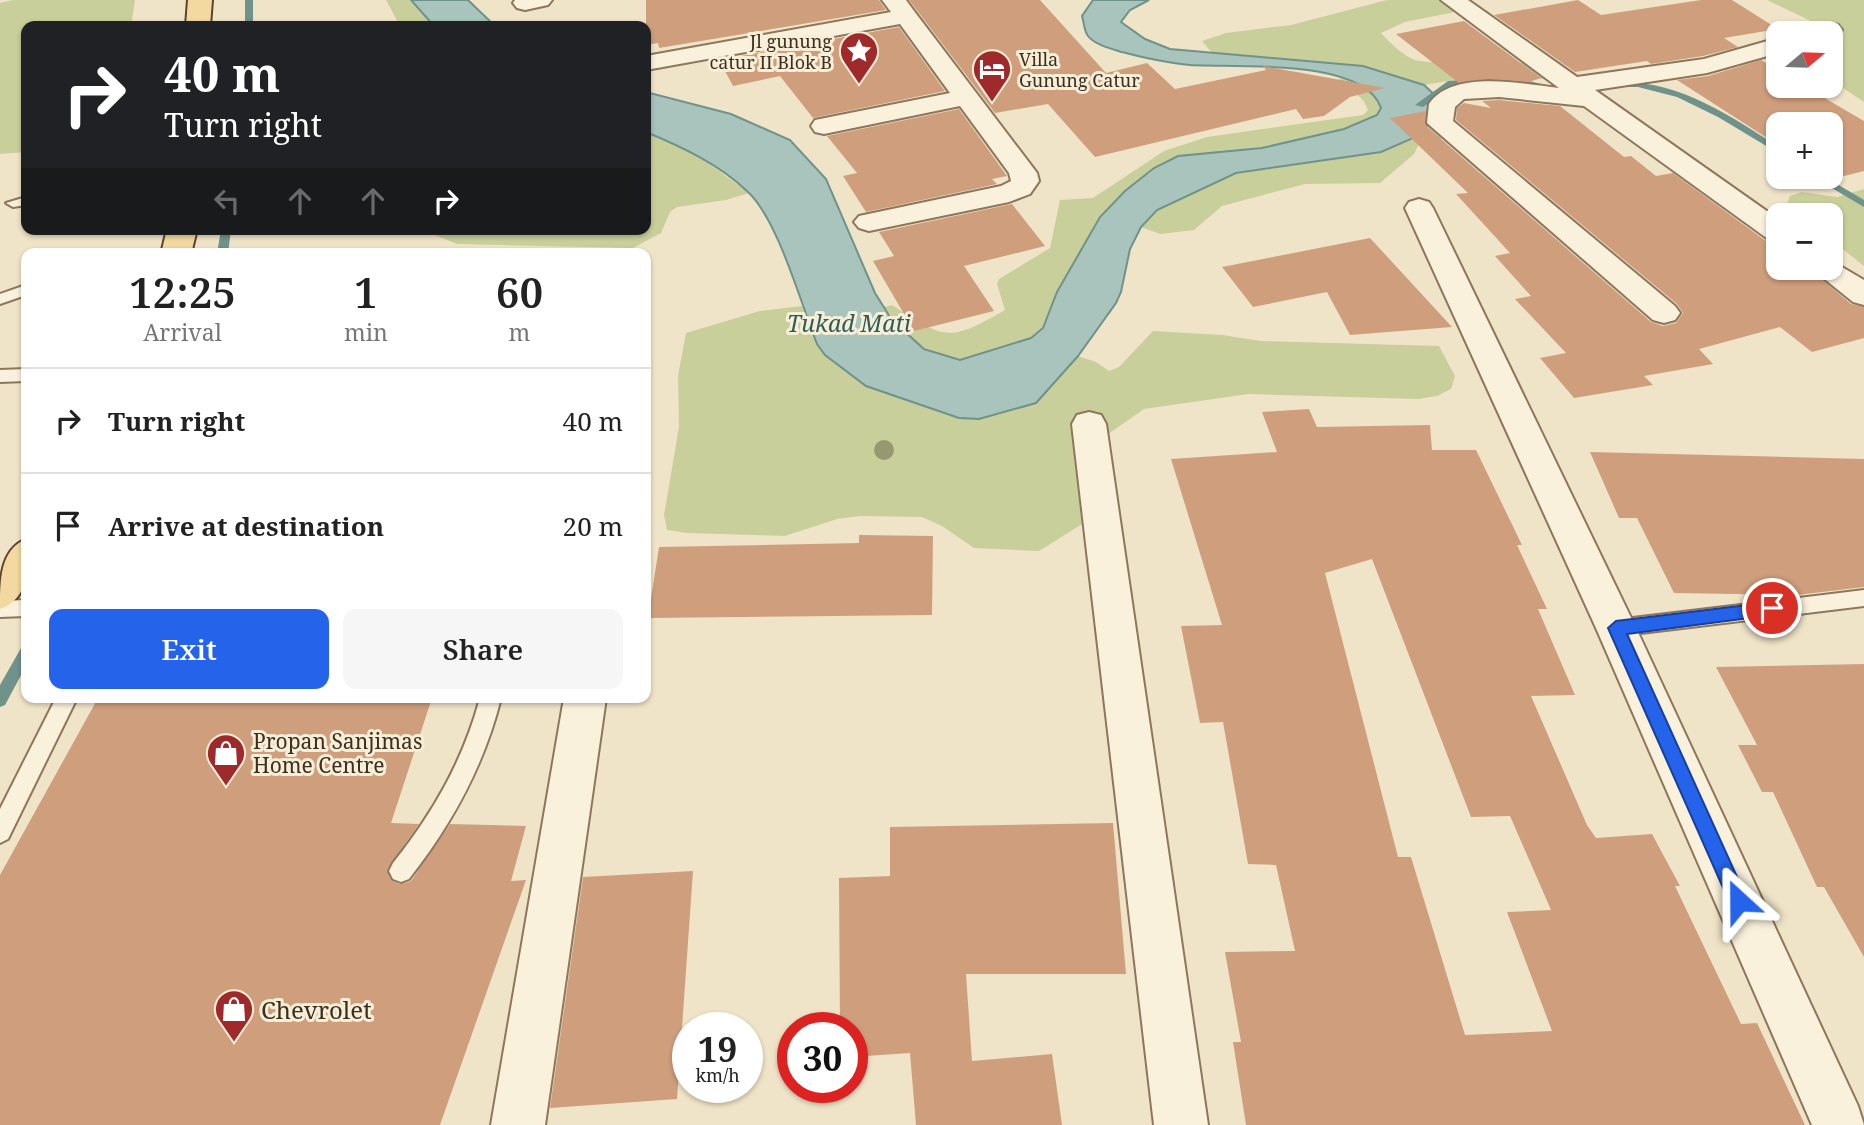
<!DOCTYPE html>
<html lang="en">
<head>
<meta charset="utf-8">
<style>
  :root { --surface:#fff; --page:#f6f6f6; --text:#222; --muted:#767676; --line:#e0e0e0; --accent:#2563eb }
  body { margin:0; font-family:"Noto Serif",serif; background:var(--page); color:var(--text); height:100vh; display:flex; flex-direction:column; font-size:26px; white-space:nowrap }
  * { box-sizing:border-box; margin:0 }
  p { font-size:23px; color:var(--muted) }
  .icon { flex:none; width:38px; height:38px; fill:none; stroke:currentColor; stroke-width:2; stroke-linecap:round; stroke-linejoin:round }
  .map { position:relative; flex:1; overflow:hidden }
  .drawer { position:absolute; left:21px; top:248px; width:630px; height:455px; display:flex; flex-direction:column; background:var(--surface); border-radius:14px; box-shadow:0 2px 5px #0004 }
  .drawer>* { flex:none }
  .guide { position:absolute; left:21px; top:21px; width:630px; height:214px; border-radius:14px; box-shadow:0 2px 5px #0004; background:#202124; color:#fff; overflow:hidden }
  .needle { width:46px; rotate:71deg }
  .fabs { position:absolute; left:1766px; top:21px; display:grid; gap:14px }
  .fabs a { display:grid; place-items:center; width:77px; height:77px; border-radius:14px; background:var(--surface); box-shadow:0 2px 5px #0004; font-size:35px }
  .speed { position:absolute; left:672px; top:1012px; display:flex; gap:14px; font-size:35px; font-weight:700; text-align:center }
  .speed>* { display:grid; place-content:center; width:91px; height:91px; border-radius:50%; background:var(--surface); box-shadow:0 2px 5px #0004; line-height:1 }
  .speed small { font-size:18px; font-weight:400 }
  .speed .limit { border:10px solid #d22; background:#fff; color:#111 }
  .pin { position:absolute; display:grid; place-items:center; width:60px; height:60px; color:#fff; margin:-30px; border:4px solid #fff; border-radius:50%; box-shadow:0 2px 7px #0007 }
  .me { position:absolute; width:77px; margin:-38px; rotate:336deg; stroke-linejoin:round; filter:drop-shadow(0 0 5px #0008) }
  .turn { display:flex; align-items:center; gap:24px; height:147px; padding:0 28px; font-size:32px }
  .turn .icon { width:91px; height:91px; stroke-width:2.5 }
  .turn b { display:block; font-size:49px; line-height:60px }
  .lanes { display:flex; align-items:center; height:66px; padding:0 28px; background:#0003; justify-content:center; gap:35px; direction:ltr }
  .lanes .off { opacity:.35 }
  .eta { display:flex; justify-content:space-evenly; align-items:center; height:119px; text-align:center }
  .eta b { font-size:42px; font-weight:600; line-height:49px }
  .cta { display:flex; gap:14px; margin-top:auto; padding:14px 28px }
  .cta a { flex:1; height:80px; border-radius:14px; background:var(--accent); color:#fff; font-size:28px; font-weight:600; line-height:80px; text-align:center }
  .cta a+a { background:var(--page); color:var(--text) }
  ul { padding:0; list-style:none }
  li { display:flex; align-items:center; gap:21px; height:105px; padding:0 28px; border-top:2px solid var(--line) }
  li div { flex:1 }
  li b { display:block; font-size:26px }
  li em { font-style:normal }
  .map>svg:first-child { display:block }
  .green { fill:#c9cf9b }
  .water { fill:#a9c4bc; stroke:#6f938a; stroke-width:2 }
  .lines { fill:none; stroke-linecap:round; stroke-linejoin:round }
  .stream { fill:#6f938a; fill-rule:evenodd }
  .building { fill:#cf9f7d; fill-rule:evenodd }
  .lane-casing { stroke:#8d765c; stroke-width:4 }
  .street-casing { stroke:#8d765c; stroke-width:4 }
  .primary-casing { stroke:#5b4430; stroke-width:4 }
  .lane { fill:#faf1dc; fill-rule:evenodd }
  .street { fill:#faf1dc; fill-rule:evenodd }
  .primary { fill:#f3d9a0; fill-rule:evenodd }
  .tree { fill:#96986f }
  .route { fill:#2563eb; stroke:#184099; stroke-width:2 }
  .labels { text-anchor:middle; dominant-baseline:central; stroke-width:6; stroke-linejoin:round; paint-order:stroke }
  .far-poi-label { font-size:18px; fill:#3d2e20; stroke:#f7eed8; text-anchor:end }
  .poi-label { font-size:21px; fill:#3d2e20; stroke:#f7eed8; text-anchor:start }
  .water-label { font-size:23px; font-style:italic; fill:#2f5d5a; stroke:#f7eed8 }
  .near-poi-label { font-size:24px; fill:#3d2e20; stroke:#f7eed8; text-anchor:start }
</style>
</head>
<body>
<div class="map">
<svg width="1864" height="1125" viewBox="0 0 1864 1125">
  <rect width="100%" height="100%" fill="#f0e4c8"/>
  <g class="green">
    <path d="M 13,0 L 135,0 L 131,26 L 26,26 L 26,152 L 0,154 L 0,3 Z"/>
    <path d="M 386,0 L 411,0 L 434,26 L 400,26 Z"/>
    <path d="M 1387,0 L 1442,0 L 1455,12 L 1405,22 L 1381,33 C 1389,42 1407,60 1420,61 C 1455,66 1517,48 1544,75 L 1543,79 L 1472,77 L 1424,85 L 1349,64 L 1213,54 L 1202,41 L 1226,33 L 1291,25 Z"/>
    <path d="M 1767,0 L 1864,0 L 1864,102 L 1831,80 L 1831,50 L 1833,47 L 1830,33 L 1822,33 L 1811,21 Z"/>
    <path d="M 1339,77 C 1355,83 1375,90 1381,108 L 1377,115 L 1344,129 L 1262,148 L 1178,156 L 1154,168 L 1125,191 L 1100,217 L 1057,292 L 1043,328 L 1031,338 L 960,360 L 917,345 L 884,307 L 892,305 C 945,339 948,343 1005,310 L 997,284 L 999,279 L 1050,248 L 1060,200 L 1093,198 L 1164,151 L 1207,137 L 1363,115 L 1368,110 C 1363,96 1356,93 1341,88 Z"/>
    <path d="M 1430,117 L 1453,119 L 1460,130 L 1450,137 L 1420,142 L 1414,154 L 1380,183 L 1305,184 L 1222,206 L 1194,230 L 1160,234 L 1141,227 L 1157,210 L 1222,176 L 1381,152 Z"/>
    <path d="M 646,132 L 689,149 L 749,193 L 726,200 L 677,207 L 670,212 L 661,233 L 633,248 L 457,244 L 420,229 L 646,229 Z"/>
    <path d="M 1864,189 L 1864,266 L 1831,240 L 1830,215 L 1795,215 L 1787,204 L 1790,196 L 1802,192 L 1837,197 Z"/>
    <path d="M 802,306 L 817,344 L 825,355 L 866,386 L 959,418 L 1036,403 L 1078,356 L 1096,362 L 1109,371 L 1119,367 L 1153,331 L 1222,335 L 1261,341 L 1439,346 L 1455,376 L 1451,389 L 1437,396 L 1418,399 L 1248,394 L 1144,409 L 1074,458 L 1082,524 L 1039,551 L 974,548 L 942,526 L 922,517 L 860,516 L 837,519 L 785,536 L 687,533 L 667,530 L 664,515 L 679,427 L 678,376 L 686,333 L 760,311 Z"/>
  </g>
  <g class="water">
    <path d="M 411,0 L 468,0 L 495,26 L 434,26 Z"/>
    <path d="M 1093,0 L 1149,0 L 1130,10 L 1121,22 L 1145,39 L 1170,49 L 1363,66 L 1424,85 L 1439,99 L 1426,127 L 1411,139 L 1381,152 L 1236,173 L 1157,210 L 1141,227 L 1130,249 L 1121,292 L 1116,303 L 1078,356 L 1036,403 L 979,419 L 959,418 L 866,386 L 825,355 L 817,344 C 801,304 778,220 748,192 C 719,164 682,147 646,132 L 646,92 L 731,114 L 790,140 L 826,179 L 875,293 L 892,320 L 924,349 L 960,360 L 1031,338 L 1043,328 L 1057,292 L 1100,217 L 1125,191 L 1154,168 L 1178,156 L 1262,148 L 1344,129 L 1377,115 L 1381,108 C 1364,57 1233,68 1190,65 C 1167,63 1145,58 1122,52 C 1112,49 1095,45 1088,36 C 1084,31 1084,22 1082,16 Z"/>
  </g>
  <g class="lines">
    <g class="stream">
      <rect x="245" y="0" width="8" height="26"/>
      <path d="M 1509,76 L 1565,90 L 1560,93 L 1509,82 L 1453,86 L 1423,107 L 1415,105 L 1448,81 Z"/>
      <path d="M 1617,82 C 1679,80 1728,115 1778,146 L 1778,153 L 1718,117 L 1677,97 L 1638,87 L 1614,87 L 1612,85 Z"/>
      <path d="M 1813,177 L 1825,177 L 1864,200 L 1864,207 Z"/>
      <path d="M 221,229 L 231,229 L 228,254 L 217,254 Z"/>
      <path d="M 26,646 L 26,666 L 5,705 L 0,707 L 0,685 L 21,648 Z"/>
    </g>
  </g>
  <g class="building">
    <path d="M 646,0 L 879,0 L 886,10 L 659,48 L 658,43 L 646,45 Z"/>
    <path d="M 909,0 L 1040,0 L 1106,73 L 1147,63 L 1175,89 L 1266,70 L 1263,66 L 1385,88 L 1350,97 L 1324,116 L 1303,119 L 1296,109 L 1095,157 L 1048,104 L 995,113 Z"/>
    <path d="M 1578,0 L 1601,15 L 1701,0 L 1732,0 L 1778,29 L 1724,38 L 1738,47 L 1703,56 L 1651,64 L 1647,61 L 1575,72 L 1494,15 Z"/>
    <path d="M 1464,21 L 1541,78 L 1529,82 L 1489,79 L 1459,83 L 1396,34 Z"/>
    <path d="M 899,27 L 945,91 L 813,118 L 780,76 L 733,86 L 719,60 Z"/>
    <path d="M 1761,60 L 1778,70 L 1778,86 L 1804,86 L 1864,121 L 1864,171 L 1832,179 L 1828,177 L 1830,124 L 1778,124 L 1778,145 L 1677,80 L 1708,76 Z"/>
    <path d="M 1499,100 L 1560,106 L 1624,157 L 1631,156 L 1656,176 L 1673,173 L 1766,241 L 1778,246 L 1778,268 L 1809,268 L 1851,304 L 1864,307 L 1864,338 L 1812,352 L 1780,327 L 1699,349 L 1713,364 L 1644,376 L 1653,385 L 1574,398 L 1540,358 L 1566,353 L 1515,299 L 1531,296 L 1495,256 L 1510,253 L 1456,194 L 1468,193 L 1390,118 L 1426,111 L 1425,125 L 1651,322 L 1663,326 L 1676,323 L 1683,313 L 1677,304 L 1456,120 L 1457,108 L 1464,103 L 1491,108 L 1482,101 Z"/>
    <path d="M 959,109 L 1007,176 L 992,179 L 997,184 L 866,212 L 843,176 L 857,173 L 827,136 Z"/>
    <path d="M 1012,204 L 1045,246 L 964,266 L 994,311 L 914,331 L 873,261 L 894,256 L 879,232 Z"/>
    <path d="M 1370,238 L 1452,327 L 1350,335 L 1327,292 L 1253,307 L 1222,267 Z"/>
    <path d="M 1309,409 L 1317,427 L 1430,425 L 1432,450 L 1476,450 L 1522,545 L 1517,545 L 1547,609 L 1538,609 L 1575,695 L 1531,696 L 1587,825 L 1596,838 L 1652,834 L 1680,886 L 1675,886 L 1741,1024 L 1757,1023 L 1805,1125 L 1246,1125 L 1233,1042 L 1241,1042 L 1225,952 L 1295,951 L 1276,865 L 1248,864 L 1223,722 L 1200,723 L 1181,626 L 1222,625 L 1171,459 L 1277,452 L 1262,412 ZM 1372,559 L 1471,817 L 1510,816 L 1551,910 L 1507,912 L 1552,1031 L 1465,1035 L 1411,857 L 1398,857 L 1325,573 Z"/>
    <path d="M 1590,452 L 1864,459 L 1864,587 L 1797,595 L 1674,593 L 1637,518 L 1619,518 Z"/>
    <path d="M 859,535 L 933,536 L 932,615 L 648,618 L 659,547 L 859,543 Z"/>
    <path d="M 1864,664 L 1864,957 L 1824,887 L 1817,887 L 1773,792 L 1762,792 L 1738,745 L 1757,745 L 1716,667 Z"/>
    <path d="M 98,698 L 432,698 L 391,823 L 419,824 L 387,870 L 391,880 L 400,884 L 411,881 L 450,824 L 526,826 L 511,881 L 526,880 L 440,1125 L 0,1125 L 0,875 Z"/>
    <path d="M 1113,823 L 1126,974 L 966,974 L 972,1061 L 1052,1054 L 1062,1125 L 916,1125 L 910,1053 L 852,1057 L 852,1027 L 840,1027 L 839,878 L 890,876 L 890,827 Z"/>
    <path d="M 693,871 L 677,1099 L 550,1108 L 583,877 Z"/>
  </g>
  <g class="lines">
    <g class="lane-casing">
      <g id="lane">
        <path d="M 26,197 L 26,205 L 13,207 L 6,203 Z"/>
        <path d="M 26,285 L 26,295 L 0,304 L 0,294 Z"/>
        <path d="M 26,369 L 26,381 L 0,382 L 0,370 Z"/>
        <path d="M 1864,590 L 1864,606 L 1616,636 L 1609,634 L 1606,628 L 1609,622 L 1616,620 Z"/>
        <path d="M 26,600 L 26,616 L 0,617 L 0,601 Z"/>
        <path d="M 56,698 L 77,698 L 8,839 L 0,843 L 0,809 Z"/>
        <path d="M 480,698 L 501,698 C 484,766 452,824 409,879 L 401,882 L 393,879 L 389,871 L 393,863 C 433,813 463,761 480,698 Z"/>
      </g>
    </g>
    <g class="street-casing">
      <g id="street">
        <path d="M 515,0 L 552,0 L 548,5 L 525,10 L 517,8 L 513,3 Z"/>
        <path d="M 882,0 L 906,0 L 914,11 L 1037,173 L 1039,181 L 1030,194 L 1009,202 L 869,231 L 859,228 L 854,222 L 859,216 L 1001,186 L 1011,181 L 1009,173 L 960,106 L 824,134 L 815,132 L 811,126 L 815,120 L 950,93 L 900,24 L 646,70 L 646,56 L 891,12 Z"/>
        <path d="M 1441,0 L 1468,0 L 1577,77 L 1704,59 L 1778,38 L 1778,53 L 1707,73 L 1595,90 L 1778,219 L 1778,242 L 1768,239 L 1584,106 L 1499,97 L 1464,99 L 1455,107 L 1453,121 L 1675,306 L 1680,313 L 1675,320 L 1664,323 L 1653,320 L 1427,123 L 1429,104 C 1453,69 1522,84 1559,88 Z"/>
        <path d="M 1830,23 L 1838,25 L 1842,30 L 1838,35 L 1830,37 L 1830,33 L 1806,33 L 1809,28 Z"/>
        <path d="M 1419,199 L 1429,202 L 1433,208 L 1636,628 L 1858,1106 L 1864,1125 L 1812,1125 L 1596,628 L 1405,208 L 1409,202 Z"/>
        <path d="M 1830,260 L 1864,280 L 1864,305 L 1853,302 L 1811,268 L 1830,268 Z"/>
        <path d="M 1089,412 L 1101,415 L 1106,424 L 1208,1125 L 1154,1125 L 1072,424 L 1077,415 Z"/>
        <path d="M 564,698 L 606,698 L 545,1125 L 491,1125 Z"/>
      </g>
    </g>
    <g class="primary-casing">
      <g id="primary">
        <path d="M 188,0 L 212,0 L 210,26 L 186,26 Z"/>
        <path d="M 167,229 L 197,229 L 191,254 L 161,254 Z"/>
        <path d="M 26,539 C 27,567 31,598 0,609 C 0,580 0,550 26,539 Z"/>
      </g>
    </g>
    <use href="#lane" class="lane"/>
    <use href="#street" class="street"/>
    <use href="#primary" class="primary"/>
  </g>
  <circle class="tree" cx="884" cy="450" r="10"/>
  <path class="route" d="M 1772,602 L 1780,608 L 1772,615 L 1627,634 L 1748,901 L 1746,908 L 1739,911 L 1732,908 L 1608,628 L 1616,621 Z"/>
  <defs>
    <g id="sight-pin" transform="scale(2.0125)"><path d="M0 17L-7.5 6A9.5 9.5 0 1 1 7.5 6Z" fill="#9e2a2b" stroke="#f7eed8"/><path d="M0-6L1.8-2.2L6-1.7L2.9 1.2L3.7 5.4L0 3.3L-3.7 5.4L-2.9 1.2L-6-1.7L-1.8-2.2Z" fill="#fff"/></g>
    <g id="hotel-pin" transform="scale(2.0125)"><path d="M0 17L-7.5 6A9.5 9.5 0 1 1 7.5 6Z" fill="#9e2a2b" stroke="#f7eed8"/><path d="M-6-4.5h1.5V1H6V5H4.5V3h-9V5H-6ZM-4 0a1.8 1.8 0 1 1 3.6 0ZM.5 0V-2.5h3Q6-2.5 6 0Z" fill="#fff"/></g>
    <g id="shop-pin" transform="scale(2.0125)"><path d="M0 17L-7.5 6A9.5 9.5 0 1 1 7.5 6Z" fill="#9e2a2b" stroke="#f7eed8"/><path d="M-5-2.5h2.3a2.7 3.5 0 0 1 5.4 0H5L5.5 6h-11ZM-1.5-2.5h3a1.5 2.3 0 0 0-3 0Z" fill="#fff"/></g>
  </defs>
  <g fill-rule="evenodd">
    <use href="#sight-pin" x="859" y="51"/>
    <use href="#hotel-pin" x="992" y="69"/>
    <use href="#shop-pin" x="226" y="753"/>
    <use href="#shop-pin" x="234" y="1009"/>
  </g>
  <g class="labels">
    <g class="far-poi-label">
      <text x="832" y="41">Jl gunung<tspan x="832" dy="21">catur II Blok B</tspan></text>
      <text x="1019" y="59" text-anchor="start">Villa<tspan x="1019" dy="21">Gunung Catur</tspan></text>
    </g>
    <g class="poi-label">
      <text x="253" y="741">Propan Sanjimas<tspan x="253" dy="24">Home Centre</tspan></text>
    </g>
    <g class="water-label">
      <text x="849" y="323">Tukad Mati</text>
    </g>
    <g class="near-poi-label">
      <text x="261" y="1009">Chevrolet</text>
    </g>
  </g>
</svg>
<div class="fabs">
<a><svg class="needle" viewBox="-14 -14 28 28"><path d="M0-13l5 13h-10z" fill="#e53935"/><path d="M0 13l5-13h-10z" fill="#767676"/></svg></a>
<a>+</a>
<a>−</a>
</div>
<div class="speed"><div>19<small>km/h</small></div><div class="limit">30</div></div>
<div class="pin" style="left:1772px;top:608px;background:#d93025"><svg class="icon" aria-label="arrive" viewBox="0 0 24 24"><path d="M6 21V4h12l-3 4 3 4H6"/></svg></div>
<svg class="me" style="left:1739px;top:901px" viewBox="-20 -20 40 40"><path d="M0-17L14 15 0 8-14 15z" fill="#2563eb" stroke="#fff" stroke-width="4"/></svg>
<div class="guide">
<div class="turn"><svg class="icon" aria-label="right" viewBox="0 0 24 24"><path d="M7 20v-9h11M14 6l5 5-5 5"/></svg><div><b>40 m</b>Turn right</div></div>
<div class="lanes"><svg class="icon off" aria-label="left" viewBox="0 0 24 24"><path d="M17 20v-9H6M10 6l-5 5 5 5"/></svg><svg class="icon off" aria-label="ahead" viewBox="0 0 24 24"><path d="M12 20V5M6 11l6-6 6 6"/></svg><svg class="icon off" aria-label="ahead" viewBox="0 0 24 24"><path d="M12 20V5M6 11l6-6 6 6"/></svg><svg class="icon" aria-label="right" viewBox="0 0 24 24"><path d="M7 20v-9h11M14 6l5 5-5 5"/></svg></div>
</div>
<section class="drawer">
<div class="eta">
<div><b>12:25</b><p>Arrival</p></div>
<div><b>1</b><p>min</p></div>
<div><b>60</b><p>m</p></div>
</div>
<ul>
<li><svg class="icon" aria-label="right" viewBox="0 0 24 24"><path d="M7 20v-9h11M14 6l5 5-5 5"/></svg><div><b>Turn right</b></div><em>40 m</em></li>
<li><svg class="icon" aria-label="arrive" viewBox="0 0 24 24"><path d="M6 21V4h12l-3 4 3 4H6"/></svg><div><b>Arrive at destination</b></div><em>20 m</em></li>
</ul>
<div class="cta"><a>Exit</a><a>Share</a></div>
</section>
</div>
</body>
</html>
